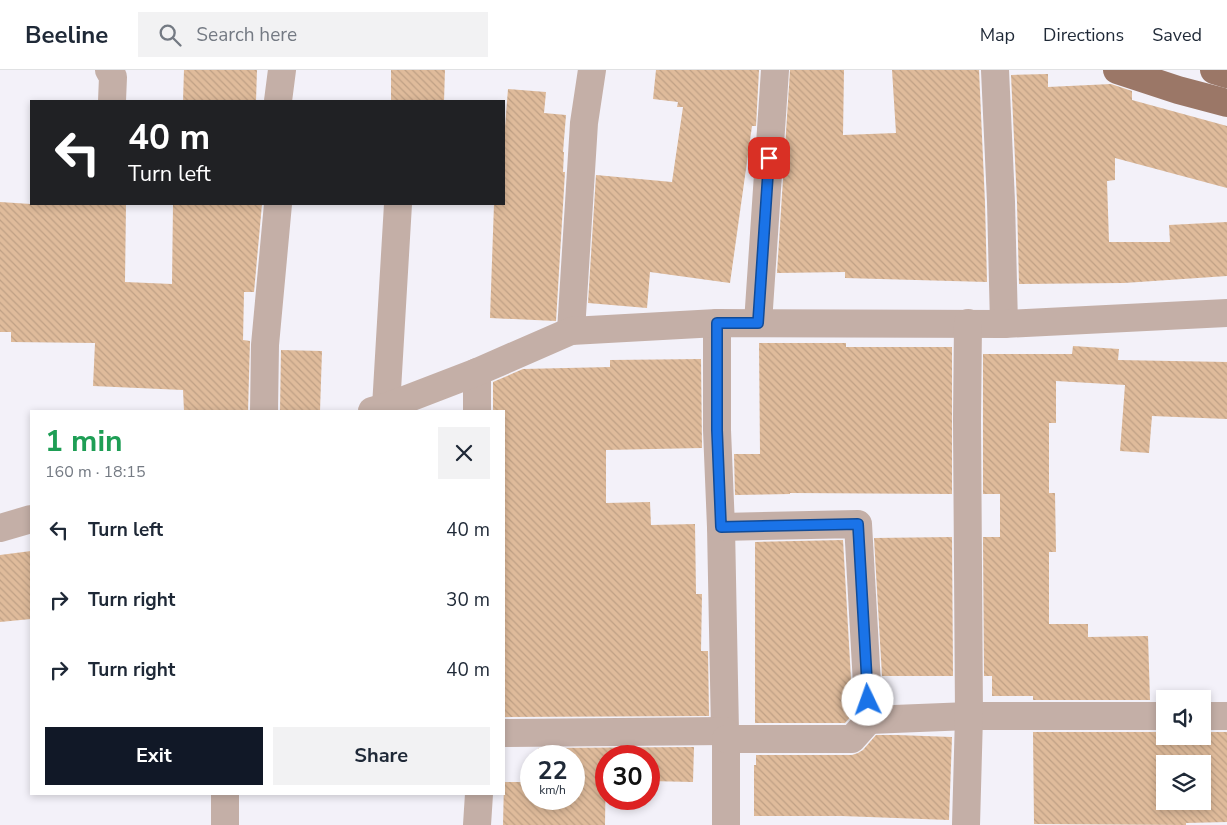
<!DOCTYPE html>
<html lang="en">
<head>
<meta charset="utf-8">
<style>
  :root { --surface:#fff; --page:#f2f2f3; --text:#1f2937; --muted:#747a83; --line:#e0e1e3; --accent:#111827 }
  body { margin:0; font-family:"Nunito Sans",sans-serif; background:var(--page); color:var(--text); height:100vh; display:flex; flex-direction:column; font-size:19px; white-space:nowrap }
  * { box-sizing:border-box; margin:0 }
  p { font-size:16px; color:var(--muted) }
  .icon { flex:none; width:28px; height:28px; fill:none; stroke:currentColor; stroke-width:2; stroke-linecap:round; stroke-linejoin:round }
  .map { position:relative; flex:1; overflow:hidden }
  .details { position:absolute; left:30px; top:340px; width:475px; height:385px; display:flex; flex-direction:column; background:var(--surface); border-radius:0px; box-shadow:0 2px 8px #0003 }
  .details>* { flex:none }
  .hud { position:absolute; left:30px; top:30px; width:475px; height:105px; border-radius:0px; box-shadow:0 2px 8px #0003; background:#202124; color:#fff; overflow:hidden }
  .fabs { position:absolute; left:1156px; top:620px; display:grid; gap:10px }
  .fabs a { display:grid; place-items:center; width:55px; height:55px; border-radius:0px; background:var(--surface); box-shadow:0 2px 8px #0003; font-size:25px }
  .speed { position:absolute; left:520px; top:675px; display:flex; gap:10px; font-size:25px; font-weight:700; text-align:center }
  .speed>* { display:grid; place-content:center; width:65px; height:65px; border-radius:50%; background:var(--surface); box-shadow:0 2px 8px #0003; line-height:1 }
  .speed small { font-size:12px; font-weight:400 }
  .speed .limit { border:8px solid #d22; background:#fff; color:#111 }
  .pin { position:absolute; display:grid; place-items:center; width:42px; height:42px; color:#fff; margin:-21px; border-radius:10px; box-shadow:0 2px 8px #0006 }
  .me { position:absolute; width:55px; margin:-28px; rotate:357deg; stroke-linejoin:round; filter:drop-shadow(0 0 4px #0008) }
  .turn { display:flex; align-items:center; gap:18px; height:105px; padding:0 15px; font-size:22px }
  .turn .icon { width:65px; height:65px; stroke-width:2.5 }
  .turn b { display:block; font-size:35px; line-height:42px }
  .round { display:grid; place-items:center; flex:none; width:52px; height:52px; border-radius:0px; background:var(--page) }
  .summary { display:flex; align-items:center; justify-content:space-between; height:85px; padding:0 15px }
  h1 { font-size:30px; font-weight:700; line-height:38px; color:#1e9e55 }
  .button { display:flex; gap:10px; margin-top:auto; padding:10px 15px }
  .button a { flex:1; height:58px; border-radius:0px; background:var(--accent); color:#fff; font-size:20px; font-weight:700; line-height:58px; text-align:center }
  .button a+a { background:var(--page); color:var(--text) }
  ul { padding:0; list-style:none }
  li { display:flex; align-items:center; gap:15px; height:70px; padding:0 15px }
  li div { flex:1 }
  li b { display:block; font-size:19px }
  li em { font-style:normal }
  header { display:flex; align-items:center; gap:30px; box-sizing:border-box; height:70px; padding:0 25px; background:var(--surface); border-bottom:1px solid var(--line) }
  header strong { font-size:24px }
  nav { display:flex; gap:28px; margin-inline-start:auto; font-size:18px }
  .search { width:350px; height:45px; background:var(--page); display:flex; align-items:center; gap:12px; box-sizing:border-box; padding:0 18px; border-radius:0px; color:var(--muted); font-size:19px }
  .map>svg:first-child { display:block }
  .building { fill:url(#building-back-hatch); fill-rule:evenodd }
  .lines { fill:none; stroke-linecap:round; stroke-linejoin:round }
  .minor { stroke:#c4afa7; stroke-width:28 }
  .major { stroke:#9b7767; stroke-width:28 }
  .route-casing { stroke:#114b97; stroke-width:12 }
  .route { stroke:#1a73e8; stroke-width:9 }
</style>
</head>
<body>
<header>
<strong>Beeline</strong>
<div class="search"><svg class="icon" aria-label="search" viewBox="0 0 24 24"><circle cx="10" cy="10" r="6"/><path d="M15 15l6 6"/></svg>Search here</div>
<nav><a>Map</a><a>Directions</a><a>Saved</a></nav>
</header>
<div class="map">
<svg width="1227" height="755" viewBox="0 0 1227 755">
  <defs>
    <pattern id="building-back-hatch" width="6" height="6" patternUnits="userSpaceOnUse" patternTransform="scale(1.25)"><rect width="6" height="6" fill="#dfbb9b"/><path d="M-1 5l2 2M0 0l6 6M5-1l2 2" fill="none" stroke="#bfa085"/></pattern>
  </defs>
  <rect width="100%" height="100%" fill="#f3f1f9"/>
  <g class="building">
    <path d="M 184,0 L 257,0 L 256,31 L 183,31 Z"/>
    <path d="M 391,0 L 445,0 L 444,31 L 391,31 Z"/>
    <path d="M 656,0 L 759,0 L 756,56 L 752,56 L 730,213 L 650,202 L 647,238 L 588,233 L 596,105 L 672,112 L 683,37 L 677,37 L 678,32 L 653,29 Z"/>
    <path d="M 790,0 L 844,0 L 843,65 L 896,63 L 892,0 L 979,0 L 985,133 L 987,212 L 845,208 L 845,202 L 777,203 Z"/>
    <path d="M 1048,4 L 1048,17 L 1111,14 L 1132,21 L 1132,30 L 1227,56 L 1227,118 L 1115,88 L 1115,110 L 1107,111 L 1109,172 L 1170,172 L 1169,155 L 1227,152 L 1227,206 L 1124,213 L 1019,214 L 1017,132 L 1011,5 Z"/>
    <path d="M 508,19 L 546,22 L 544,43 L 566,45 L 563,82 L 564,82 L 563,102 L 565,102 L 556,251 L 490,248 L 494,134 L 504,134 L 504,99 L 505,76 L 504,76 L 504,70 Z"/>
    <path d="M 0,132 L 31,134 L 126,134 L 125,212 L 172,214 L 173,134 L 262,134 L 254,222 L 244,222 L 243,270 L 250,271 L 248,341 L 184,341 L 183,320 L 93,316 L 95,273 L 11,272 L 11,262 L 0,262 Z"/>
    <path d="M 759,273 L 846,273 L 846,277 L 952,277 L 952,424 L 790,423 L 790,424 L 735,425 L 734,384 L 760,384 Z"/>
    <path d="M 1073,276 L 1119,279 L 1118,290 L 1227,292 L 1227,349 L 1152,346 L 1149,383 L 1120,381 L 1125,315 L 1056,311 L 1056,353 L 1049,353 L 1049,423 L 1055,423 L 1056,482 L 1049,482 L 1049,554 L 1088,554 L 1088,567 L 1148,566 L 1150,630 L 1033,630 L 1033,626 L 992,626 L 992,606 L 984,606 L 983,467 L 1000,467 L 1000,424 L 983,424 L 983,284 L 1072,284 Z"/>
    <path d="M 281,280 L 322,281 L 320,341 L 280,341 Z"/>
    <path d="M 701,289 L 702,378 L 606,380 L 606,433 L 650,432 L 651,455 L 695,454 L 696,524 L 702,524 L 701,581 L 708,581 L 709,646 L 504,647 L 504,341 L 493,341 L 493,312 L 523,299 L 610,297 L 610,290 Z"/>
    <path d="M 952,467 L 953,606 L 882,606 L 874,468 Z"/>
    <path d="M 843,470 L 853,644 L 845,653 L 755,653 L 755,472 Z"/>
    <path d="M 31,481 L 31,549 L 0,552 L 0,485 Z"/>
    <path d="M 1033,662 L 1165,662 L 1165,666 L 1202,666 L 1202,662 L 1227,662 L 1227,752 L 1186,753 L 1186,755 L 1034,754 ZM 1165,694 L 1202,694 L 1202,731 L 1165,731 Z"/>
    <path d="M 876,665 L 897,665 L 952,667 L 949,750 L 842,746 L 754,746 L 754,695 L 756,695 L 756,685 L 852,685 L 858,683 L 863,680 Z"/>
    <path d="M 694,677 L 693,712 L 649,711 L 649,686 L 606,686 L 605,755 L 503,755 L 504,712 L 531,712 L 531,729 L 574,729 L 574,686 L 538,686 L 538,678 Z"/>
  </g>
  <g class="lines">
    <g class="minor">
      <path d="M 109,0 L 113,7 L 112,31"/>
      <path d="M 995,0 L 1001,132 L 1004,254"/>
      <path d="M 278,31 L 282,0"/>
      <path d="M 717,253 L 717,360 L 721,457 L 725,661 L 726,669 L 726,755"/>
      <path d="M 758,253 L 775,0"/>
      <path d="M 571,261 L 584,53 L 592,0"/>
      <path d="M 477,302 L 477,341"/>
      <path d="M 386,337 L 398,134"/>
      <path d="M 264,341 L 265,275 L 278,134"/>
      <path d="M 372,341 L 386,337 L 477,302 L 571,261 L 717,253 L 1004,254 L 1227,243"/>
      <path d="M 721,457 L 858,454 L 869,650 L 969,646 L 1165,646"/>
      <path d="M 0,458 L 31,449"/>
      <path d="M 1202,646 L 1227,646"/>
      <path d="M 504,663 L 725,661"/>
      <path d="M 726,669 L 852,669 L 869,650"/>
      <path d="M 225,724 L 225,755"/>
      <path d="M 477,755 L 479,724"/>
      <path d="M 966,755 L 969,646 L 967,350 L 968,253"/>
    </g>
    <g class="major">
      <path d="M 1117,0 L 1178,20 L 1227,33"/>
      <path d="M 1214,0 L 1227,4"/>
    </g>
  </g>
  <g class="lines">
    <g class="route-casing">
      <path id="route" d="M 769,88 L 758,253 L 717,253 L 717,360 L 721,457 L 858,454 L 868,630"/>
    </g>
    <use href="#route" class="route"/>
  </g>
</svg>
<div class="fabs">
<a><svg class="icon" aria-label="sound" viewBox="0 0 24 24"><path d="M4 9h4l5-4v14l-5-4H4zM17 9q2 3 0 6"/></svg></a>
<a><svg class="icon" aria-label="layers" viewBox="0 0 24 24"><path d="M12 4l9 5-9 5-9-5zM3 14l9 5 9-5"/></svg></a>
</div>
<div class="speed"><div>22<small>km/h</small></div><div class="limit">30</div></div>
<div class="pin" style="left:769px;top:88px;background:#d93025"><svg class="icon" aria-label="arrive" viewBox="0 0 24 24"><path d="M6 21V4h12l-3 4 3 4H6"/></svg></div>
<svg class="me" style="left:868px;top:630px" viewBox="-20 -20 40 40"><circle r="19" fill="#fff"/><path d="M0-13L10 11 0 6-10 11z" fill="#1a73e8"/></svg>
<div class="hud">
<div class="turn"><svg class="icon" aria-label="left" viewBox="0 0 24 24"><path d="M17 20v-9H6M10 6l-5 5 5 5"/></svg><div><b>40 m</b>Turn left</div></div>
</div>
<section class="details">
<div class="summary"><div><h1>1 min</h1><p>160 m · 18:15</p></div><a class="round"><svg class="icon" aria-label="close" viewBox="0 0 24 24"><path d="M6 6l12 12M18 6L6 18"/></svg></a></div>
<ul>
<li><svg class="icon" aria-label="left" viewBox="0 0 24 24"><path d="M17 20v-9H6M10 6l-5 5 5 5"/></svg><div><b>Turn left</b></div><em>40 m</em></li>
<li><svg class="icon" aria-label="right" viewBox="0 0 24 24"><path d="M7 20v-9h11M14 6l5 5-5 5"/></svg><div><b>Turn right</b></div><em>30 m</em></li>
<li><svg class="icon" aria-label="right" viewBox="0 0 24 24"><path d="M7 20v-9h11M14 6l5 5-5 5"/></svg><div><b>Turn right</b></div><em>40 m</em></li>
</ul>
<div class="button"><a>Exit</a><a>Share</a></div>
</section>
</div>
</body>
</html>
